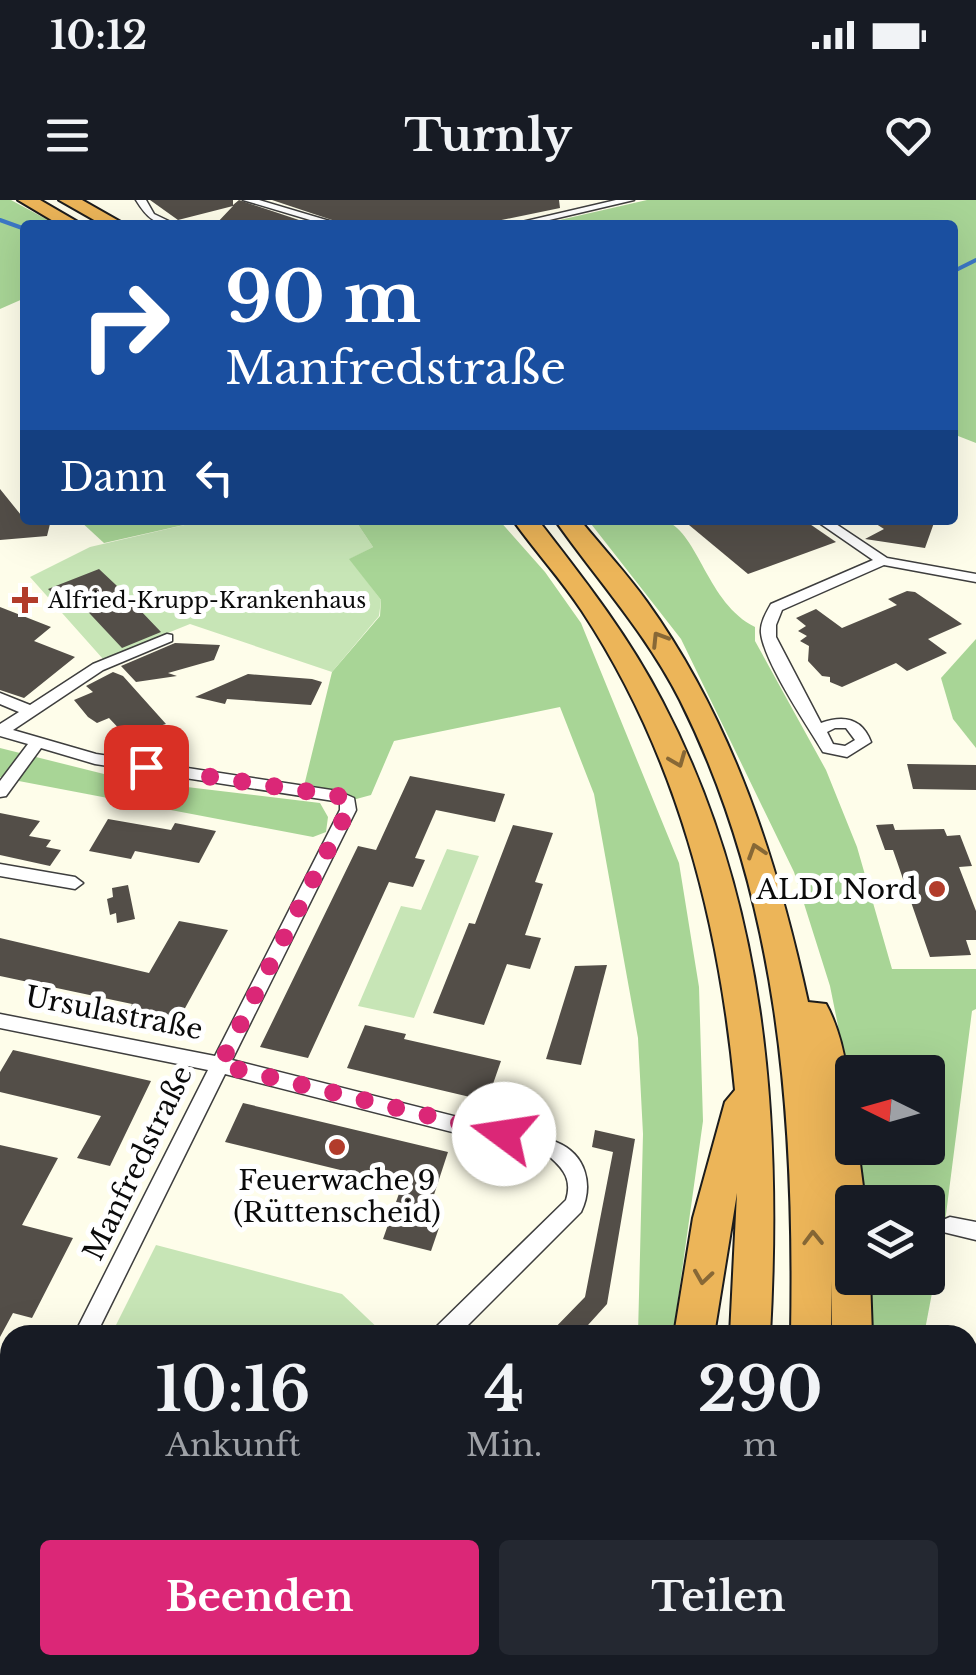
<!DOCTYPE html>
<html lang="de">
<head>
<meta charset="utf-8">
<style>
  :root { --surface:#171b24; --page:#242831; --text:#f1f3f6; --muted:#9ea1a6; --accent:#db2777 }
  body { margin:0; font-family:"Libre Baskerville",serif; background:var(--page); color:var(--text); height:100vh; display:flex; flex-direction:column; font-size:38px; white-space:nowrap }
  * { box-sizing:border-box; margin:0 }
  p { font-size:32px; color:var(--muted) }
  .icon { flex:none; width:55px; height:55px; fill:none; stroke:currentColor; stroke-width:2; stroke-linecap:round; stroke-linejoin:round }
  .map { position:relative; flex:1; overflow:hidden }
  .side { position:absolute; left:0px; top:1125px; width:978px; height:350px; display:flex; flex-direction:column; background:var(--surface); border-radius:30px 30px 0 0; box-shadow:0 10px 40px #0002 }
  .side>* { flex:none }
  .banner { position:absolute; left:20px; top:20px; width:938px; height:305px; border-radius:10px; box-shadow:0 10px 40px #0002; background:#1a4fa0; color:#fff; overflow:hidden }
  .needle { width:65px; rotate:275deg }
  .controls { position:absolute; left:835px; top:855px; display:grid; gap:20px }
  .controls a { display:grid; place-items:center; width:110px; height:110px; border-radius:10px; background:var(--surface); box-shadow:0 10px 40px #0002; font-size:50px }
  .pin { position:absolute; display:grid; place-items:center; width:85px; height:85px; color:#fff; margin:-42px; border-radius:20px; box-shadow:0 5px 15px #0006 }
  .me { position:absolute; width:110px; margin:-55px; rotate:284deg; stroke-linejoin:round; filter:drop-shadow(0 0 8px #0008) }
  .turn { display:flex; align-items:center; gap:35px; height:210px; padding:0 40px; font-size:45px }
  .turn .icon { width:130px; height:130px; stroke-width:2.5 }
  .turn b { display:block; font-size:70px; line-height:85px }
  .then { display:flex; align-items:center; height:95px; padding:0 40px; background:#0003; gap:20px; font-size:38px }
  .eta { display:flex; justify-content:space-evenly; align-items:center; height:170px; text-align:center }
  .eta b { font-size:60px; font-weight:800; line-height:70px }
  .action { display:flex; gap:20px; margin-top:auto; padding:20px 40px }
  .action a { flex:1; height:115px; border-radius:10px; background:var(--accent); color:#fff; font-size:40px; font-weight:800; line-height:115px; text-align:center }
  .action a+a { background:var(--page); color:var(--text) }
  .status { display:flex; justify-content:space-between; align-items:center; height:70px; padding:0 50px; background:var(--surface); direction:ltr }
  .status svg { height:28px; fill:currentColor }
  header { display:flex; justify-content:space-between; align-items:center; height:130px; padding:0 40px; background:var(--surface); font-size:45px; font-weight:800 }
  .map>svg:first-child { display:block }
  .green { fill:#c7e5b6 }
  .forest { fill:#a8d596 }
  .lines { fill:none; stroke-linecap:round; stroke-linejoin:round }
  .stream { stroke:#3c77c5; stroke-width:4 }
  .building { fill:#534e48 }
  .street-casing { stroke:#3e3e3e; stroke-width:3 }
  .secondary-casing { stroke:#2d2d2d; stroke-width:4 }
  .highway-casing { stroke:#1c1c1c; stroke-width:4 }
  .street { fill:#fff; fill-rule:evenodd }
  .secondary { fill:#f6faa8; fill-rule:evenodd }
  .highway { fill:#ecb559; fill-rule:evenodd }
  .tram { stroke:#b23c2b; stroke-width:4 }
  .secondary-bridge-casing { stroke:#2d2d2d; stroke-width:36; stroke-linecap:butt }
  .secondary-bridge { stroke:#f6faa8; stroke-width:32 }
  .oneway { stroke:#876836 }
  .route { stroke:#db2777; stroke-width:18; stroke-dasharray:0 32.4 }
  .poi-dot { fill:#b23c2b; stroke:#fff; stroke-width:4 }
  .labels { text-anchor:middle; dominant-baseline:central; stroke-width:10; stroke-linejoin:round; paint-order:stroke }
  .far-poi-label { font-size:22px; fill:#0b0b0b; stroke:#fff; text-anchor:start }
  .poi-label { font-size:28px; fill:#0b0b0b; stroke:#fff; text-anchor:end }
  .street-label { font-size:28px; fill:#0b0b0b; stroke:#fff }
</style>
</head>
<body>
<div class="status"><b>10:12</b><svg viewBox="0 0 49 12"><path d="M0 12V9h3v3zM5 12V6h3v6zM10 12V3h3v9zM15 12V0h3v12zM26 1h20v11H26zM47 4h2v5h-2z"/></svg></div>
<header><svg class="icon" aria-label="menu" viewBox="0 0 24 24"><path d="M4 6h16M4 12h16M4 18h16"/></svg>Turnly<svg class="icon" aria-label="heart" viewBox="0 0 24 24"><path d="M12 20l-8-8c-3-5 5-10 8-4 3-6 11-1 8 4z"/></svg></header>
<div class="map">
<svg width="976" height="1475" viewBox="0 0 976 1475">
  <rect width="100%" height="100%" fill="#fefdea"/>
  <g class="green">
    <path d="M 206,320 L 355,320 L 373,347 L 350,359 L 381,400 L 379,416 L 332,472 L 190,424 L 103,459 L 30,377 L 90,347 Z"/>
    <path d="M 447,649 L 479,656 L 414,818 L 358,806 L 401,706 L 421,710 Z"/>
    <path d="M 156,1045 L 342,1094 L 385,1135 L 111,1135 Z"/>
  </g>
  <g class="forest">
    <path d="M 0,0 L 11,0 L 57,25 L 25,25 L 25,98 L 0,109 Z"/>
    <path d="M 647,0 L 976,0 L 976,243 L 953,234 L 952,25 L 538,25 Z"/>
    <path d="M 79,320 L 206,320 L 104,343 Z"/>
    <path d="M 355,320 L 499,320 L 545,372 L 581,423 L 679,663 L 699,787 L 703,921 L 673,1135 L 638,1135 L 643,934 L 638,838 L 594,594 L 560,507 L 394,541 L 371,595 L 349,601 L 303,590 L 332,472 L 380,416 L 381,400 L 349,359 L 373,347 Z"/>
    <path d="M 588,320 C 607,320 651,315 666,321 C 699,334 707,403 755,427 L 755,441 L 826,570 L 857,647 L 892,769 L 976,769 L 976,809 L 972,811 L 944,1030 L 924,1135 L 872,1135 L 870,1078 L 928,1078 L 928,1002 L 864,1002 L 858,948 L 928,948 L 928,872 L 852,872 L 852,895 L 830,786 L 794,672 L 681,439 Z"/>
    <path d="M 976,439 L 976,548 L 953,519 L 941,478 Z"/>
    <path d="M 0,548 L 128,580 L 320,603 L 328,617 L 326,632 L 313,637 L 3,578 L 0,577 Z"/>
  </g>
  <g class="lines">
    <g class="stream">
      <path d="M 0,20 L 25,29"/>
      <path d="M 952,72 L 976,60"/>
    </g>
  </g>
  <g class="building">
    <path d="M 150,0 L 233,0 L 233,5 L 239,0 L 314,25 L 215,25 L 233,6 L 178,20 Z"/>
    <path d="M 272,0 L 559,0 L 560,8 L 477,25 L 347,25 Z"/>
    <path d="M 0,289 L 25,320 L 51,320 L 47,336 L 0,340 Z"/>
    <path d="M 683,320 L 804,320 L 836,342 L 748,374 Z"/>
    <path d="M 870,320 L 935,320 L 925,348 L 865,339 L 884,329 Z"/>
    <path d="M 99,369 L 116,385 L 161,432 L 122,448 L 77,400 L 64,405 L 48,389 Z"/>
    <path d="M 907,391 L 915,392 L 962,424 L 928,439 L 947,453 L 907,471 L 896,463 L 842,487 L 830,482 L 830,477 L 822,476 L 808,461 L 809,446 L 800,441 L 807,436 L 798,431 L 806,426 L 796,418 L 816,409 L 842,428 L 897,405 L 888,399 Z"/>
    <path d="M 0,407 L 51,427 L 34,441 L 75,457 L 24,498 L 0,490 Z"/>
    <path d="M 175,443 L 220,445 L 214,460 L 168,473 L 177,476 L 136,482 L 121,466 Z"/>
    <path d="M 113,472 L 123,476 L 166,524 L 126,536 L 109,518 L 97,523 L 88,517 L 74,500 L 93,492 L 86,486 Z"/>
    <path d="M 248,474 L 312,479 L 322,482 L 311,505 L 227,499 L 225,504 L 195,497 Z"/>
    <path d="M 907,564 L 976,565 L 976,590 L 913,589 Z"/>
    <path d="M 410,576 L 505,594 L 495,622 L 436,610 L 415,658 L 425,660 L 413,687 L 389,682 L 308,858 L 260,847 L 358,646 L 376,650 Z"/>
    <path d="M 0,613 L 40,621 L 29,636 L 51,640 L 46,647 L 61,650 L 50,666 L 0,655 Z"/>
    <path d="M 108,619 L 171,630 L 175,623 L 216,631 L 199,663 L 135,651 L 131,659 L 89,651 Z"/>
    <path d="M 893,624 L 895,630 L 944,629 L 947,636 L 960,635 L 972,666 L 959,667 L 976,711 L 976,740 L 966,740 L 971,755 L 930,757 L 893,650 L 885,650 L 876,625 Z"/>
    <path d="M 513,625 L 553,633 L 535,682 L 543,684 L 525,735 L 541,738 L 530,769 L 507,764 L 484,825 L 433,813 L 469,723 L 475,724 Z"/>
    <path d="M 128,685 L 135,719 L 117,723 L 116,713 L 110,715 L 107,699 L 113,697 L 112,688 Z"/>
    <path d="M 179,721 L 228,730 L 173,830 L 124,819 L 132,804 L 0,776 L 0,738 L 149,773 Z"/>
    <path d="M 607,765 L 581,865 L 546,859 L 575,766 Z"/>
    <path d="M 365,825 L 406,834 L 404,839 L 501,861 L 487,901 L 347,868 Z"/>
    <path d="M 13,850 L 151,881 L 110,966 L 77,958 L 101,916 L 0,892 L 0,872 Z"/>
    <path d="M 243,903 L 448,952 L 427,1016 L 442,1019 L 431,1051 L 383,1039 L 402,985 L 225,942 Z"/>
    <path d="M 595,930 L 635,939 L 607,1104 L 579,1135 L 548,1135 L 585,1097 L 613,952 L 592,947 Z"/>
    <path d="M 0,945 L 58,958 L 22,1025 L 73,1038 L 32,1118 L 13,1113 L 0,1137 Z"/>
  </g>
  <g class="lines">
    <g class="street-casing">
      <g id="street">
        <path d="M 136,0 L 146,0 L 154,14 L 177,25 C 155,25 147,18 136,0 Z"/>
        <path d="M 243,0 L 259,0 L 343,25 L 327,25 Z"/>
        <path d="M 616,0 L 634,0 L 528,25 L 509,25 Z"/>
        <path d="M 815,320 L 830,320 L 887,358 L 976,374 L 976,382 L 884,365 L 782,410 L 776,425 L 776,437 L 821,523 C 843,515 862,518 871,542 L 847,557 L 823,552 C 807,525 764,462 761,433 C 760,423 766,413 771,404 L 873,360 ZM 835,528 L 846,528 L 855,540 L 845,546 L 833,544 L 827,532 Z"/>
        <path d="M 167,434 L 172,435 L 172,441 L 103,470 L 13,530 L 96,554 L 338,591 L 354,598 L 356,610 L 232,860 L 556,942 C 586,954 594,985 581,1012 L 458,1135 L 432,1135 L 435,1128 L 566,1000 C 572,981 565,970 550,957 L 225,874 L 96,1135 L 74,1135 L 208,870 L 0,828 L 0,814 L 215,856 L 340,610 L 340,604 L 334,601 L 95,564 L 41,548 L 6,596 L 0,597 L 0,581 L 28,544 L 0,536 L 0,524 L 19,512 L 0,504 L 0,493 L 30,505 L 93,464 Z"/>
        <path d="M 0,664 L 75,677 L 83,683 L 75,689 L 0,676 Z"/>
        <path d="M 950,1017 L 976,1022 L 976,1040 L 943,1032 L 940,1026 L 943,1020 Z"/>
        <path d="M 10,1197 L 10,1219 L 0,1223 L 0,1201 Z"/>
      </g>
    </g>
    <g class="secondary-casing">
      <g id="secondary">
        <path d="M 0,1222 L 10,1225 L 10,1257 L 0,1254 Z"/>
        <path d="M 0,1287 L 10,1290 L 10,1324 L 0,1321 Z"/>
        <path d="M 530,1465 L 593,1465 L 597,1475 L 534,1475 Z"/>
      </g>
    </g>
    <g class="highway-casing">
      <g id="highway">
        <path d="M 18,0 L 40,0 L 83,25 L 60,25 Z"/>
        <path d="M 59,0 L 82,0 L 126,25 L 103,25 Z"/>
        <path d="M 513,320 L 538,320 C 583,378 628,435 662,501 C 766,699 782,916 770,1135 L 730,1135 L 737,993 L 714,1135 L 674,1135 L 693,1018 L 725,902 L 735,890 C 719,720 677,555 582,411 C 561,379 535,351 513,320 Z"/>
        <path d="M 555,320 L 580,320 C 602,347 627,374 647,402 C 733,522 777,660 808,802 L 826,804 C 848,844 852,902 852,948 L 858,948 L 865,1002 L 852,1002 L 852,1078 L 870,1078 L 872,1135 L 832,1135 L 831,1081 L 831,1135 L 791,1135 C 795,917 779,698 680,500 C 646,433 598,381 555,320 Z"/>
        <path d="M 610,1465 L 658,1465 L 656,1475 L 608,1475 Z"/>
        <path d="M 752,1465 L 845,1465 L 843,1475 L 750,1475 Z"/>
      </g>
    </g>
    <use href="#street" class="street"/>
    <use href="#secondary" class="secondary"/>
    <use href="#highway" class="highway"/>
    <g class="tram">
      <path d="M 0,1261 L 10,1264"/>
      <path d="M 0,1279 L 10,1282"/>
      <path d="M 592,1465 L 624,1475"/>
      <path d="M 638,1465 L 672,1475"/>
    </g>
    <g class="secondary-bridge-casing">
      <path id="secondary-bridge" d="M 685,1465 L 720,1475"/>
    </g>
    <use href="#secondary-bridge" class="secondary-bridge"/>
  </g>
  <defs><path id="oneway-chevron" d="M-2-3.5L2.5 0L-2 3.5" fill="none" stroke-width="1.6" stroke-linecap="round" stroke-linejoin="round" transform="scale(2.5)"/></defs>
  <g class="oneway">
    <use href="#oneway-chevron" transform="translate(659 439) rotate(-122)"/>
    <use href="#oneway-chevron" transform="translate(678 560) rotate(68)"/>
    <use href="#oneway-chevron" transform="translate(756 651) rotate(-108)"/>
    <use href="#oneway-chevron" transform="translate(813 1038) rotate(-91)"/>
    <use href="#oneway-chevron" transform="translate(703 1077) rotate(98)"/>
  </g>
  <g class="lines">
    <path class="route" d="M 146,567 L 338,596 L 348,602 L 348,610 L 220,865 L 504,934"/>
  </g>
  <g class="poi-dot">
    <path d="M20 385h10v10h10v10h-10v10h-10v-10h-10v-10h10z"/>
    <circle cx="937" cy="689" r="10"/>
    <circle cx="337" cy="947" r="10"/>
  </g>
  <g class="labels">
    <g class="far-poi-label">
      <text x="48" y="400">Alfried-Krupp-Krankenhaus</text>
    </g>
    <g class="poi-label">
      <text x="917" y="689">ALDI Nord</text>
      <text x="337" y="980" text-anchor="middle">Feuerwache 9<tspan x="337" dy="32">(Rüttenscheid)</tspan></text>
    </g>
    <g class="street-label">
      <text transform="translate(114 813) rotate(11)">Ursulastraße</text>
      <text transform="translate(138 963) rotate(-64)">Manfredstraße</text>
    </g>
  </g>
</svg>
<div class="controls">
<a><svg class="needle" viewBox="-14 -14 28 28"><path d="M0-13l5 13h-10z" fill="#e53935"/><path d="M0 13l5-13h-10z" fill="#9ea1a6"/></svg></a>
<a><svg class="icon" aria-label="layers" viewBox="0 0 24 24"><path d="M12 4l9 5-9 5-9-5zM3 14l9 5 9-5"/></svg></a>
</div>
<div class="pin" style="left:146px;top:567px;background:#d93025"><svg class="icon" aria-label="arrive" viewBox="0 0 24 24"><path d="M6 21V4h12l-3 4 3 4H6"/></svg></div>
<svg class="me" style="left:504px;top:934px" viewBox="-20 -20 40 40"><circle r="19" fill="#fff"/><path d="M0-13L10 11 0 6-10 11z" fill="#db2777"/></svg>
<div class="banner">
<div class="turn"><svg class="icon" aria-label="right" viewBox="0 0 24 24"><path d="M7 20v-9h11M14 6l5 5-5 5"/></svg><div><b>90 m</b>Manfredstraße</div></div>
<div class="then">Dann<svg class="icon" aria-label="left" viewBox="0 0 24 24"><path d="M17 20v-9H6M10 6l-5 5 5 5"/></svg></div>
</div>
<section class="side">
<div class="eta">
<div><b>10:16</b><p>Ankunft</p></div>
<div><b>4</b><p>Min.</p></div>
<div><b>290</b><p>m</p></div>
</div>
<div class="action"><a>Beenden</a><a>Teilen</a></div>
</section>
</div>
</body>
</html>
